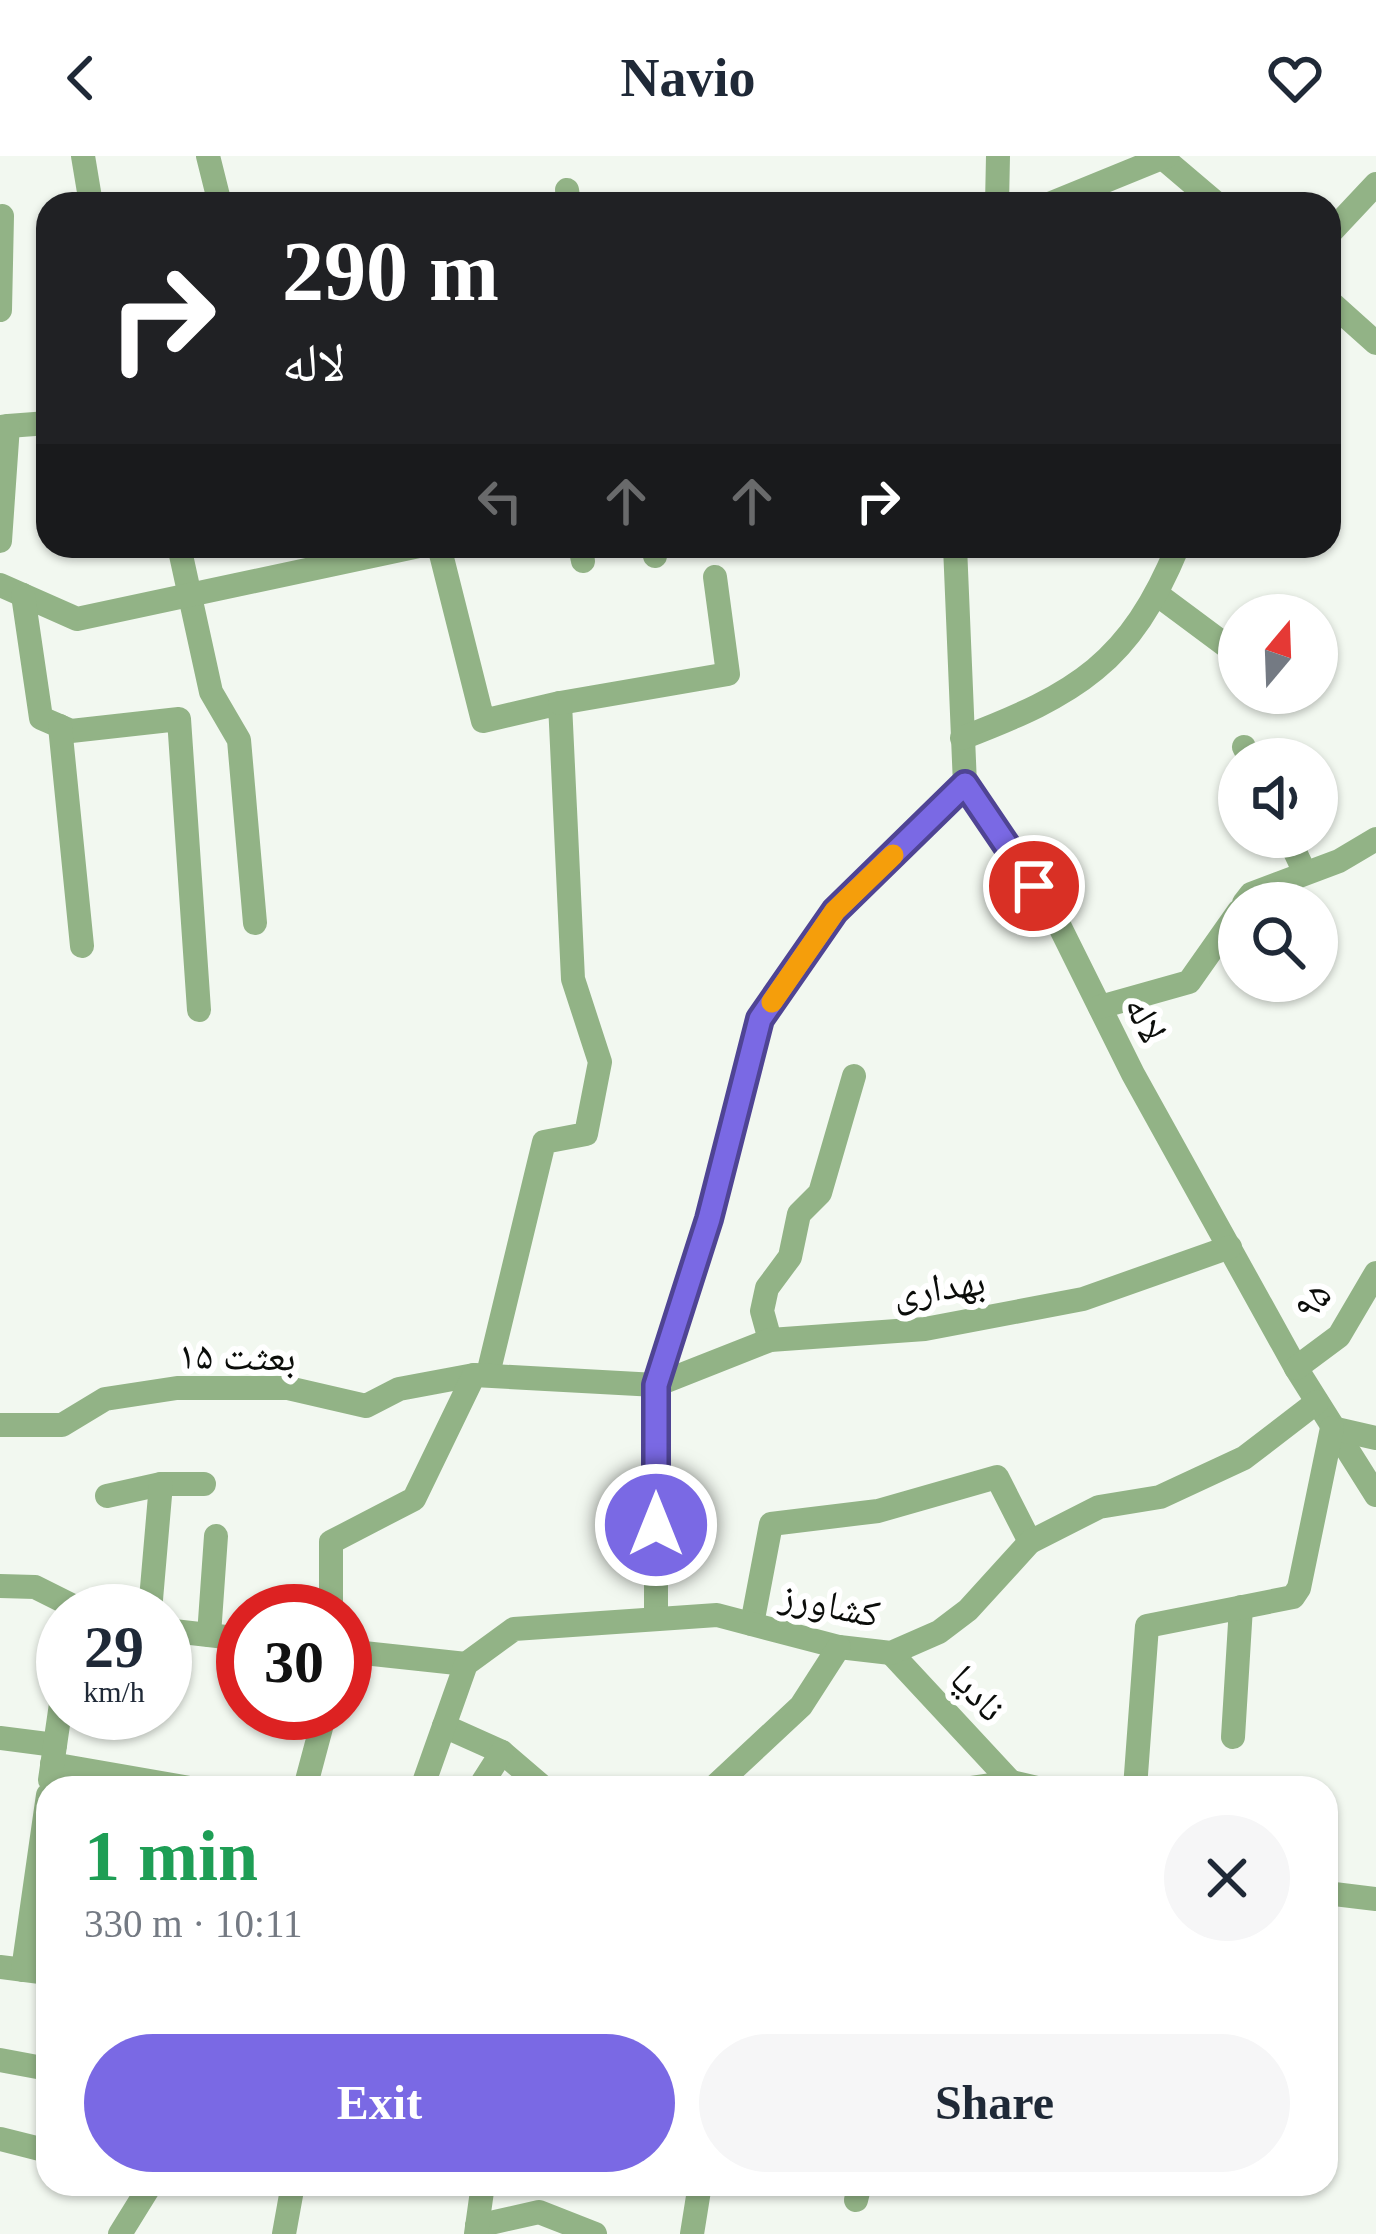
<!DOCTYPE html>
<html lang="en">
<head>
<meta charset="utf-8">
<style>
  :root { --surface:#fff; --page:#f6f6f7; --text:#1f2937; --muted:#747a83; --accent:#7a69e4 }
  body { margin:0; font-family:"Times New Roman","Noto Naskh Arabic",serif; background:var(--page); color:var(--text); height:100vh; display:flex; flex-direction:column; font-size:45px; white-space:nowrap }
  * { box-sizing:border-box; margin:0 }
  p { font-size:39px; color:var(--muted) }
  .icon { flex:none; width:66px; height:66px; fill:none; stroke:currentColor; stroke-width:2; stroke-linecap:round; stroke-linejoin:round }
  .map { position:relative; flex:1; overflow:hidden }
  .drawer { position:absolute; left:36px; top:1620px; width:1302px; height:420px; display:flex; flex-direction:column; background:var(--surface); border-radius:36px; box-shadow:0 3px 9px #0004 }
  .drawer>* { flex:none }
  .hud { position:absolute; left:36px; top:36px; width:1305px; height:366px; border-radius:36px; box-shadow:0 3px 9px #0004; background:#202124; color:#fff; overflow:hidden }
  .needle { width:78px; rotate:19deg }
  .buttons { position:absolute; left:1218px; top:438px; display:grid; gap:24px }
  .buttons a { display:grid; place-items:center; width:120px; height:120px; border-radius:50%; background:var(--surface); box-shadow:0 3px 9px #0004; font-size:60px }
  .speed { position:absolute; left:36px; top:1428px; display:flex; gap:24px; font-size:60px; font-weight:700; text-align:center }
  .speed>* { display:grid; place-content:center; width:156px; height:156px; border-radius:50%; background:var(--surface); box-shadow:0 3px 9px #0004; line-height:1 }
  .speed small { font-size:30px; font-weight:400 }
  .speed .limit { border:18px solid #d22; background:#fff; color:#111 }
  .pin { position:absolute; display:grid; place-items:center; width:102px; height:102px; color:#fff; margin:-51px; border:6px solid #fff; border-radius:50%; box-shadow:0 3px 12px #0007 }
  .me { position:absolute; width:132px; margin:-66px; rotate:0deg; stroke-linejoin:round; filter:drop-shadow(0 0 9px #0008) }
  .turn { display:flex; align-items:center; gap:42px; height:252px; padding:0 48px; font-size:54px }
  .turn .icon { width:156px; height:156px; stroke-width:2.5 }
  .turn b { display:block; font-size:84px; line-height:102px }
  .lanes { display:flex; align-items:center; height:114px; padding:0 48px; background:#0003; justify-content:center; gap:60px; direction:ltr }
  .lanes .off { opacity:.35 }
  .round { display:grid; place-items:center; flex:none; width:126px; height:126px; border-radius:63px; background:var(--page) }
  .overview { display:flex; align-items:center; justify-content:space-between; height:204px; padding:0 48px }
  h1 { font-size:72px; font-weight:700; line-height:90px; color:#1e9e55 }
  .action { display:flex; gap:24px; margin-top:auto; padding:24px 48px }
  .action a { flex:1; height:138px; border-radius:72px; background:var(--accent); color:#fff; font-size:48px; font-weight:700; line-height:138px; text-align:center }
  .action a+a { background:var(--page); color:var(--text) }
  header { display:flex; justify-content:space-between; align-items:center; height:156px; padding:0 48px; background:var(--surface); font-size:54px; font-weight:700 }
  .map>svg:first-child { display:block }
  .lines { fill:none; stroke-linecap:round; stroke-linejoin:round }
  .minor { stroke:#92b386; stroke-width:24 }
  .route-casing { stroke:#4f4494; stroke-width:30 }
  .route { stroke:#7a69e4; stroke-width:21 }
  .slow { stroke:#f59e0b; stroke-width:21 }
  .labels { text-anchor:middle; dominant-baseline:central; stroke-width:12; stroke-linejoin:round; paint-order:stroke }
  .street-label { font-size:39px; fill:#0b0d0a; stroke:#fff }
</style>
</head>
<body>
<header><svg class="icon" aria-label="back" viewBox="0 0 24 24"><path d="M15 5l-7 7 7 7"/></svg>Navio<svg class="icon" aria-label="heart" viewBox="0 0 24 24"><path d="M12 20l-8-8c-3-5 5-10 8-4 3-6 11-1 8 4z"/></svg></header>
<div class="map">
<svg width="1376" height="2078" viewBox="0 0 1376 2078">
  <rect width="100%" height="100%" fill="#f2f8f0"/>
  <g class="lines">
    <g class="minor">
      <path d="M 83,0 L 91,48"/>
      <path d="M 208,0 L 220,48"/>
      <path d="M 1163,2 L 1217,48"/>
      <path d="M 567,34 L 569,48"/>
      <path d="M 997,48 L 998,0"/>
      <path d="M 1049,48 L 1167,0"/>
      <path d="M 1329,78 L 1376,28"/>
      <path d="M 1329,145 L 1376,187"/>
      <path d="M 0,154 L 2,60"/>
      <path d="M 8,270 L 48,267"/>
      <path d="M 0,271 L 8,270 L 0,385"/>
      <path d="M 179,390 L 211,536 L 239,584 L 255,767"/>
      <path d="M 439,390 L 483,565 L 560,547 L 573,823 L 600,906 L 586,978 L 544,986 L 488,1218"/>
      <path d="M 580,390 L 583,405"/>
      <path d="M 653,390 L 655,400"/>
      <path d="M 955,390 L 965,629 L 1057,765 L 1133,918 L 1296,1212 L 1376,1339"/>
      <path d="M 0,429 L 77,463 L 419,390"/>
      <path d="M 23,439 L 41,562 L 71,575 L 179,563 L 199,854"/>
      <path d="M 1158,439 L 1236,497"/>
      <path d="M 560,547 L 728,518 L 715,421"/>
      <path d="M 60,570 L 82,790"/>
      <path d="M 962,582 C 1077,538 1130,507 1178,390"/>
      <path d="M 1244,591 L 1250,603"/>
      <path d="M 1288,681 L 1305,717"/>
      <path d="M 1244,747 L 1251,738 L 1339,705 L 1376,683"/>
      <path d="M 1100,851 L 1189,826 L 1239,755"/>
      <path d="M 770,1184 L 762,1155 L 767,1132 L 790,1101 L 799,1058 L 820,1037 L 854,920"/>
      <path d="M 1296,1212 L 1339,1180 L 1376,1117"/>
      <path d="M 0,1269 L 62,1269 L 105,1243 L 177,1232 L 288,1232 L 366,1250 L 399,1233 L 474,1219"/>
      <path d="M 1332,1272 L 1376,1282"/>
      <path d="M 107,1340 L 161,1328 L 204,1328"/>
      <path d="M 0,1430 L 35,1431 L 83,1455"/>
      <path d="M 150,1455 L 161,1328"/>
      <path d="M 331,1455 L 331,1386 L 414,1343 L 474,1219 L 656,1229 L 770,1184 L 925,1173 L 1083,1143 L 1230,1091"/>
      <path d="M 656,1463 L 656,1229 L 709,1063 L 760,863 L 835,755 L 965,629"/>
      <path d="M 752,1468 L 771,1368 L 878,1355 L 997,1321 L 1030,1386"/>
      <path d="M 165,1474 L 243,1483"/>
      <path d="M 209,1479 L 216,1380"/>
      <path d="M 345,1495 L 466,1508"/>
      <path d="M 891,1497 L 1011,1626"/>
      <path d="M 444,1570 L 502,1596 L 544,1632"/>
      <path d="M 1233,1581 L 1241,1451"/>
      <path d="M 0,1582 L 55,1589"/>
      <path d="M 52,1608 L 190,1632"/>
      <path d="M 50,1624 L 63,1534"/>
      <path d="M 305,1632 L 325,1557"/>
      <path d="M 422,1632 L 466,1508 L 514,1473 L 717,1459 L 839,1491 L 891,1497 L 939,1476 L 968,1454 L 1030,1386 L 1099,1351 L 1160,1341 L 1244,1302 L 1317,1246"/>
      <path d="M 479,1632 L 502,1596"/>
      <path d="M 713,1632 L 801,1550 L 839,1491"/>
      <path d="M 970,1632 L 1011,1626 L 1037,1632"/>
      <path d="M 1135,1632 L 1147,1470 L 1293,1441 L 1299,1432 L 1332,1272"/>
      <path d="M 1326,1737 L 1376,1743"/>
      <path d="M 0,1811 L 48,1817"/>
      <path d="M 23,1814 L 48,1639"/>
      <path d="M 0,1904 L 48,1913"/>
      <path d="M 0,1983 L 48,1995"/>
      <path d="M 856,2044 L 860,2028"/>
      <path d="M 477,2070 L 539,2056 L 595,2078"/>
      <path d="M 120,2078 L 151,2028"/>
      <path d="M 284,2078 L 293,2028"/>
      <path d="M 476,2078 L 483,2028"/>
      <path d="M 692,2078 L 700,2028"/>
    </g>
  </g>
  <g class="lines">
    <g class="route-casing">
      <path id="route" d="M 656,1369 L 656,1229 L 709,1063 L 760,863 L 835,755 L 965,628 L 1034,730"/>
    </g>
    <use href="#route" class="route"/>
    <path class="slow" d="M 772,846 L 835,755 L 893,699"/>
  </g>
  <g class="labels">
    <g class="street-label">
      <text transform="translate(1146 863) rotate(63)">لاله</text>
      <text transform="translate(939 1131) rotate(-8)">بهداری</text>
      <text transform="translate(1312 1145) rotate(-51)">۹۵</text>
      <text transform="translate(237 1200) rotate(1)">بعثت ۱۵</text>
      <text transform="translate(830 1448) rotate(12)">کشاورز</text>
      <text transform="translate(978 1537) rotate(47)">نادیا</text>
    </g>
  </g>
</svg>
<div class="buttons">
<a><svg class="needle" viewBox="-14 -14 28 28"><path d="M0-13l5 13h-10z" fill="#e53935"/><path d="M0 13l5-13h-10z" fill="#747a83"/></svg></a>
<a><svg class="icon" aria-label="sound" viewBox="0 0 24 24"><path d="M4 9h4l5-4v14l-5-4H4zM17 9q2 3 0 6"/></svg></a>
<a><svg class="icon" aria-label="search" viewBox="0 0 24 24"><circle cx="10" cy="10" r="6"/><path d="M15 15l6 6"/></svg></a>
</div>
<div class="speed"><div>29<small>km/h</small></div><div class="limit">30</div></div>
<div class="pin" style="left:1034px;top:730px;background:#d93025"><svg class="icon" aria-label="arrive" viewBox="0 0 24 24"><path d="M6 21V4h12l-3 4 3 4H6"/></svg></div>
<svg class="me" style="left:656px;top:1369px" viewBox="-20 -20 40 40"><circle r="17" fill="#7a69e4" stroke="#fff" stroke-width="3"/><path d="M0-11L8 9 0 5-8 9z" fill="#fff"/></svg>
<div class="hud">
<div class="turn"><svg class="icon" aria-label="right" viewBox="0 0 24 24"><path d="M7 20v-9h11M14 6l5 5-5 5"/></svg><div><b>290 m</b>لاله</div></div>
<div class="lanes"><svg class="icon off" aria-label="left" viewBox="0 0 24 24"><path d="M17 20v-9H6M10 6l-5 5 5 5"/></svg><svg class="icon off" aria-label="ahead" viewBox="0 0 24 24"><path d="M12 20V5M6 11l6-6 6 6"/></svg><svg class="icon off" aria-label="ahead" viewBox="0 0 24 24"><path d="M12 20V5M6 11l6-6 6 6"/></svg><svg class="icon" aria-label="right" viewBox="0 0 24 24"><path d="M7 20v-9h11M14 6l5 5-5 5"/></svg></div>
</div>
<section class="drawer">
<div class="overview"><div><h1>1 min</h1><p>330 m · 10:11</p></div><a class="round"><svg class="icon" aria-label="close" viewBox="0 0 24 24"><path d="M6 6l12 12M18 6L6 18"/></svg></a></div>
<div class="action"><a>Exit</a><a>Share</a></div>
</section>
</div>
</body>
</html>
